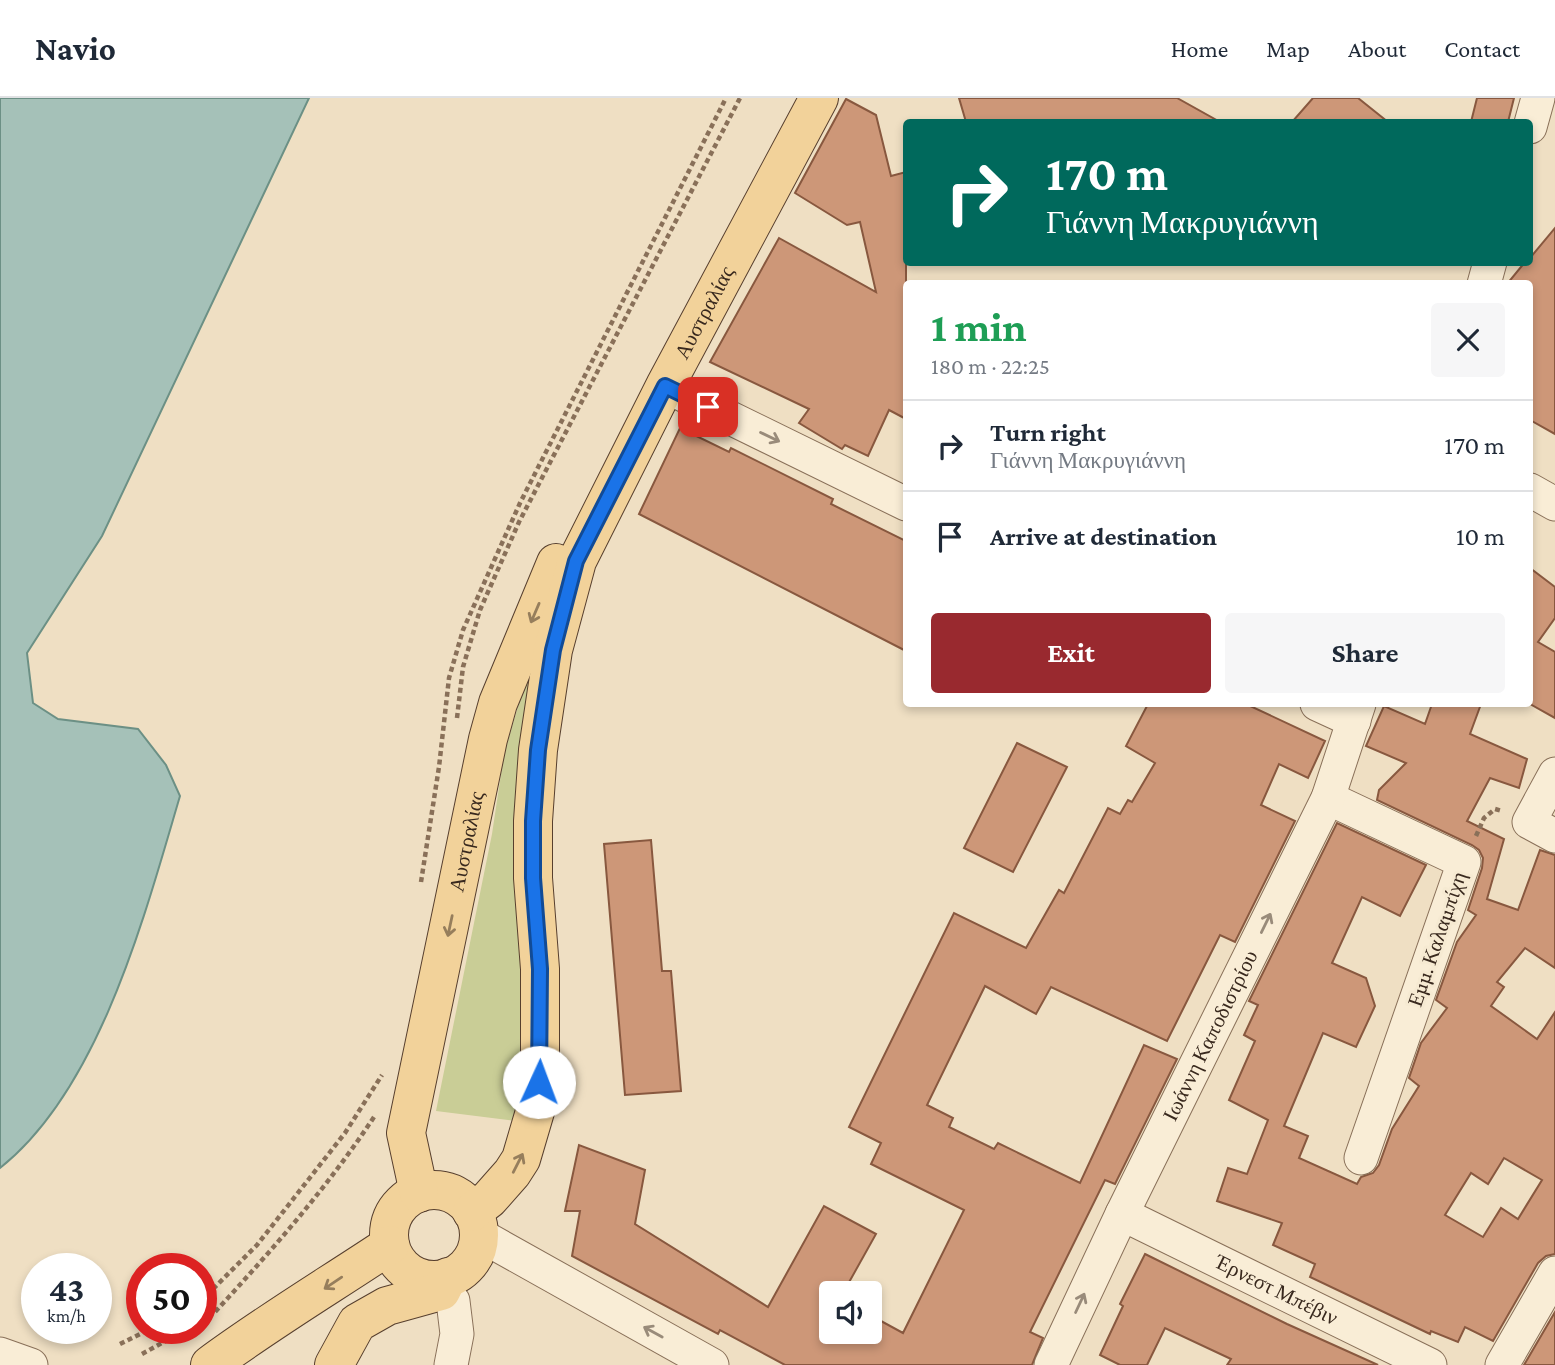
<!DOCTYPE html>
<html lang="en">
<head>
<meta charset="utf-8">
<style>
  :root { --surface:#fff; --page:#f6f6f7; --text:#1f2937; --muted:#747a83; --line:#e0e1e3; --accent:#99292f }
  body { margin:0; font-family:"Crimson Pro",serif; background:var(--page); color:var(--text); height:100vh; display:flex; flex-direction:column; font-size:26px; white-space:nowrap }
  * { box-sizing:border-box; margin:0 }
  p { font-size:23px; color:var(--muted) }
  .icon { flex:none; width:38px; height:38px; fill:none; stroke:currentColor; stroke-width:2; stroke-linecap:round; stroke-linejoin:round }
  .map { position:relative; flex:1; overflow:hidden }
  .sheet { position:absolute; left:903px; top:182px; width:630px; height:427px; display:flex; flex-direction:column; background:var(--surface); border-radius:7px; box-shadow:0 4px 10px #0003 }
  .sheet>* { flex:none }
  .guide { position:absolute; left:903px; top:21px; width:630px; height:147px; border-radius:7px; box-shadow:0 4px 10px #0003; background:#00695c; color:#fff; overflow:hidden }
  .tools { position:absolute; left:819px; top:1183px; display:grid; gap:14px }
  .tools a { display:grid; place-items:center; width:63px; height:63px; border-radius:7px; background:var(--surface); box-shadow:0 4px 10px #0003; font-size:35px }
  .speed { position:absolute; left:21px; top:1155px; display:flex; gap:14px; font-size:35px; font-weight:700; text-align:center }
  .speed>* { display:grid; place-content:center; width:91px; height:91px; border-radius:50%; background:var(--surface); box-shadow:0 4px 10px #0003; line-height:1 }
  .speed small { font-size:18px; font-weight:400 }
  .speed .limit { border:10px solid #d22; background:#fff; color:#111 }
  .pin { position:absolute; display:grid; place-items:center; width:60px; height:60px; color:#fff; margin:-30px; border-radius:14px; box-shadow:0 4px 10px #0006 }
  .me { position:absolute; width:77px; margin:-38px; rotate:2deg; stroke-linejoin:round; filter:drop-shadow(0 0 5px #0008) }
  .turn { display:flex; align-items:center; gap:24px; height:147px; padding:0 28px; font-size:32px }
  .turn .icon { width:91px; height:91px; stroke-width:2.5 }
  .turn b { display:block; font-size:49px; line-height:60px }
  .round { display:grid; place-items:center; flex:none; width:74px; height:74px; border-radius:7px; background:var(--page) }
  .head { display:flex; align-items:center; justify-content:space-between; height:119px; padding:0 28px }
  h1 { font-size:42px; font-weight:700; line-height:52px; color:#1e9e55 }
  .cta { display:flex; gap:14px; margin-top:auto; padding:14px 28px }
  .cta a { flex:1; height:80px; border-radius:7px; background:var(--accent); color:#fff; font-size:28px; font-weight:700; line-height:80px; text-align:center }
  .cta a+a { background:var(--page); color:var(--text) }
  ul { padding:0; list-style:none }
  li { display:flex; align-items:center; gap:21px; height:91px; padding:0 28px; border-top:2px solid var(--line) }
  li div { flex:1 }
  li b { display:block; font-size:26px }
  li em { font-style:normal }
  header { display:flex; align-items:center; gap:42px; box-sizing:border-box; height:98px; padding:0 35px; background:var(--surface); border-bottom:2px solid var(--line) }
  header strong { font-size:33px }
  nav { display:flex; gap:38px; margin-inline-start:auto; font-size:24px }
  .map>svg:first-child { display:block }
  .green { fill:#c9cd96 }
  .water { fill:#a5c1b8; stroke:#6c9085; stroke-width:2 }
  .building { fill:#cd9778; stroke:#88583f; stroke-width:2; fill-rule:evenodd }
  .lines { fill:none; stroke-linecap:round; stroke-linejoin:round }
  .minor-casing { stroke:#897059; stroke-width:35 }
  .major-casing { stroke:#573f2e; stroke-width:40 }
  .path { stroke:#897059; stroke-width:4.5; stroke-dasharray:5 3.5; stroke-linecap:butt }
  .minor { stroke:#f9edd6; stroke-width:33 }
  .major { stroke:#f2d29a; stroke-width:38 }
  .oneway { stroke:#998b7a }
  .oneway2 { stroke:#967e5c }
  .route-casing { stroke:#114b97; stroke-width:18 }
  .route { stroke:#1a73e8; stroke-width:12 }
  .labels { text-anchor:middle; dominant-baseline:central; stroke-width:6; stroke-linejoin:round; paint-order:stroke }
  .street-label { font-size:21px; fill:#39291e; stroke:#f6ead2 }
</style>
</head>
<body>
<header>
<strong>Navio</strong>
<nav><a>Home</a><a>Map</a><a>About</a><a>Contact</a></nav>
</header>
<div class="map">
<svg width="1555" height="1267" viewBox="0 0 1555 1267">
  <rect width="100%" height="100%" fill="#efdfc3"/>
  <path class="green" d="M 534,577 L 522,986 L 516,1023 L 436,1013 L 492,736 L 504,656 L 526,581 Z"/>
  <path class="water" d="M 0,0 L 309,0 L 102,438 L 27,555 L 33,605 L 58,621 L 138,631 L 166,667 L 180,698 C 145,816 100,991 0,1070 Z"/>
  <g class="building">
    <path d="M 959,0 L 1177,0 L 1220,24 L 966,24 Z"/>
    <path d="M 1313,0 L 1358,0 L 1388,24 L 1292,24 Z"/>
    <path d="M 1477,0 L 1514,0 L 1508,24 L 1471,24 Z"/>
    <path d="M 846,1 L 876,17 L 891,78 L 906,74 L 906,321 L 889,312 L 868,358 L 845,347 L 842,351 L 799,325 L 809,311 L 710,264 L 779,140 L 876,194 L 860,124 L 847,127 L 795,95 Z"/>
    <path d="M 1555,130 L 1555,336 L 1530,322 L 1530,186 L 1507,186 L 1525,164 L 1530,164 L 1530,160 Z"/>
    <path d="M 680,330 L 729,354 L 731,350 L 833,401 L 831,406 L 906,443 L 906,553 L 639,416 Z"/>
    <path d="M 1530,470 L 1555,489 L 1555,520 L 1538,544 L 1555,554 L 1555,620 L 1530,606 Z"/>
    <path d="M 1148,606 L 1246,606 L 1325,643 L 1308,680 L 1279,666 L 1261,707 L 1295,723 L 1235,844 L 1220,837 L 1167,943 L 1051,889 L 1036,916 L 985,888 L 927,1007 L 953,1020 L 949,1029 L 994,1051 L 998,1045 L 1080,1085 L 1144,947 L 1177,961 L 1115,1086 L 1105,1082 L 1030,1234 L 1043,1240 L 1032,1267 L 785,1267 L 720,1232 L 718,1236 L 572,1158 L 580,1113 L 565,1113 L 579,1047 L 645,1072 L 635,1126 L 768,1209 L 824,1108 L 876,1136 L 843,1195 L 831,1195 L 831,1234 L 870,1234 L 870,1217 L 903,1235 L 964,1112 L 871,1066 L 881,1045 L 849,1029 L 954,815 L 1026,850 L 1059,792 L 1064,795 L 1108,710 L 1120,716 L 1128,702 L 1132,704 L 1155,665 L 1126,648 Z"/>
    <path d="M 1432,606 L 1481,606 L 1470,636 L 1527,661 L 1519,690 L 1490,680 L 1467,723 L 1504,741 L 1487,801 L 1518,812 L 1540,752 L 1555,757 L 1555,870 L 1525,850 L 1497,884 L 1504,889 L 1491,908 L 1537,941 L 1555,914 L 1555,1156 L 1546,1158 L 1538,1165 L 1493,1243 L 1465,1229 L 1458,1244 L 1431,1233 L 1430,1236 L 1310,1179 L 1315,1166 L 1273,1147 L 1282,1125 L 1217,1103 L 1228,1070 L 1247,1076 L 1268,1022 L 1229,1002 L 1255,943 L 1244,937 L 1258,907 L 1249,903 L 1337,725 L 1426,767 L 1400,818 L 1362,799 L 1332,865 L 1366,880 L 1375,908 L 1356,949 L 1323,935 L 1284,1028 L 1308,1038 L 1299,1060 L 1357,1086 L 1361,1079 L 1373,1075 L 1379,1067 L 1392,1031 L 1419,988 L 1409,980 L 1421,945 L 1447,910 L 1436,902 L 1457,844 L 1476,817 L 1468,812 L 1482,770 L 1483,760 L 1479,752 L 1472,747 L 1377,702 L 1379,692 L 1406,665 L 1366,648 L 1384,608 L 1425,626 ZM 1504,1060 L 1542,1082 L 1518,1121 L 1501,1110 L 1483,1139 L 1445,1117 L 1471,1075 L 1488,1086 Z"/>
    <path d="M 1017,645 L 1067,669 L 1013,774 L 964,750 Z"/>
    <path d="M 651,742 L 662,873 L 671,873 L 681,993 L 625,997 L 604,746 Z"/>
    <path d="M 1145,1156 L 1287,1226 L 1378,1267 L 1227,1267 L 1231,1261 L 1165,1230 L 1147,1267 L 1120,1267 L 1100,1257 L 1123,1208 L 1120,1206 Z"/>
    <path d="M 1555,1214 L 1555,1267 L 1524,1267 Z"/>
  </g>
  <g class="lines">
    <g class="minor-casing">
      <g id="minor">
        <path d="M 1530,29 L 1538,0"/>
        <path d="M 1484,186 L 1490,164"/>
        <path d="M 665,288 L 906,406"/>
        <path d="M 1530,392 L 1555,406"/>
        <path d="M 1317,606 L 1354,623"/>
        <path d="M 1555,676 L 1529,724 L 1555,738"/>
        <path d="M 1328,700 L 1464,764 L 1361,1060"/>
        <path id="s1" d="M 1122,1116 L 1430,1267"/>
        <path d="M 478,1136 L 712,1267"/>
        <path d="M 441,1193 L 453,1203 L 457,1236 L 451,1267"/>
        <path d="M 0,1256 L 31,1267"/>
        <path id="s2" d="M 1051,1267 L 1122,1116 L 1328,700 L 1359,606"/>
        <path d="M 1502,1267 L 1555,1175"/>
      </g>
    </g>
    <g class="major-casing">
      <g id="major">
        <circle cx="434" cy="1137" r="45"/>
        <path id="s3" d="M 419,1095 L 406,1035 L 488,641 L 498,605 L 556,465"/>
        <path id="s4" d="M 472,1114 L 489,1101 L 512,1075 L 521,1061 L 536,1010 L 540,965 L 540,871 L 533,780 L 533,723 L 538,652 L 553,552 L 577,463 L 665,288 L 819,0"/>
        <path d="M 210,1267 C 268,1224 330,1187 390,1147"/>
        <path d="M 334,1267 L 357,1225 L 387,1208 L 441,1193 L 448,1179"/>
      </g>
    </g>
    <g class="path">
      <path d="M 457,620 L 463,569 L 480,512 L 519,424 L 740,0"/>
      <path d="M 1476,738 L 1484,720 L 1495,711 L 1502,713"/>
      <path d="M 421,784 L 439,669 L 449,580 L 463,532 L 520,405 L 726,0"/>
      <path d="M 201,1203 L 257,1147 L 345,1035 L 382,977"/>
      <path d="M 201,1223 L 215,1214 C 272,1152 327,1090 374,1019"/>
      <path d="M 120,1246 L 152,1230"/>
      <path d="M 142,1256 L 189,1230"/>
    </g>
    <use href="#minor" class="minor"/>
    <use href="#major" class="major"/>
  </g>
  <defs><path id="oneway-shaft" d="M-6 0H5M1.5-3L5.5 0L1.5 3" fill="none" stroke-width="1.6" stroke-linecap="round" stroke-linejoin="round" transform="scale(1.75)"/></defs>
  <g class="oneway">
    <use href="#oneway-shaft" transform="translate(770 339) rotate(26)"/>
    <use href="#oneway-shaft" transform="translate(1266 825) rotate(-64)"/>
    <use href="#oneway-shaft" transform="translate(1080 1205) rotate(-65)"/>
    <use href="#oneway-shaft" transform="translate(653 1234) rotate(-151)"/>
  </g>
  <g class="oneway2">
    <use href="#oneway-shaft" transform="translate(535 515) rotate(113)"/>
    <use href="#oneway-shaft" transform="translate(450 828) rotate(102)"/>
    <use href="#oneway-shaft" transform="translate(518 1065) rotate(-63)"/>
    <use href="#oneway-shaft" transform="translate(333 1185) rotate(146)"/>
  </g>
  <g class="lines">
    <g class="route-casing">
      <path id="route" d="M 539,984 L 540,871 L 533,780 L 533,723 L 538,652 L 553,552 L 576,463 L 665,288 L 708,309"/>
    </g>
    <use href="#route" class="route"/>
  </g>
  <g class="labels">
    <g class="street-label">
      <text stroke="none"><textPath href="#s4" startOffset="957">Αυστραλίας</textPath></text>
      <text stroke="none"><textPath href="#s3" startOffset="359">Αυστραλίας</textPath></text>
      <text transform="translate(1437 841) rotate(-71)">Εμμ. Καλαμπίχη</text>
      <text stroke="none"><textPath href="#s2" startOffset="366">Ιωάννη Καποδιστρίου</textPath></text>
      <text stroke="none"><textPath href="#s1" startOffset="172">Έρνεστ Μπέβιν</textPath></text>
    </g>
  </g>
</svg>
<div class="tools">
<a><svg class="icon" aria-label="sound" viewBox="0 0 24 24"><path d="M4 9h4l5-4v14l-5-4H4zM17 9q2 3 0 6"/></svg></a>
</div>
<div class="speed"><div>43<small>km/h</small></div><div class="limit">50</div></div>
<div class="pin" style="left:708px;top:309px;background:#d93025"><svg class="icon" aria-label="arrive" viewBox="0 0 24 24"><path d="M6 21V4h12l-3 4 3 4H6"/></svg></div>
<svg class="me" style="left:539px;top:984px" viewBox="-20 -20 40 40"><circle r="19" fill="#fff"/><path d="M0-13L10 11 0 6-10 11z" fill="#1a73e8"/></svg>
<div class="guide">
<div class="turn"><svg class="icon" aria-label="right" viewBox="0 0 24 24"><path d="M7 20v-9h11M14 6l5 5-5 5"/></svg><div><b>170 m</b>Γιάννη Μακρυγιάννη</div></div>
</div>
<section class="sheet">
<div class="head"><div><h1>1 min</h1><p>180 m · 22:25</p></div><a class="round"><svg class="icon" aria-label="close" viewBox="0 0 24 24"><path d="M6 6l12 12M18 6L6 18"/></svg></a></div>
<ul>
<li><svg class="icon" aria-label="right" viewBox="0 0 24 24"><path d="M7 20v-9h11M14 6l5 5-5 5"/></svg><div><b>Turn right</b><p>Γιάννη Μακρυγιάννη</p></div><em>170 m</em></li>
<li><svg class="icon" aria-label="arrive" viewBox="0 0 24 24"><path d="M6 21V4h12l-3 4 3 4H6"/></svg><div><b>Arrive at destination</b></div><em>10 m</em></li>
</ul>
<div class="cta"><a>Exit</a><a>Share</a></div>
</section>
</div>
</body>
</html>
